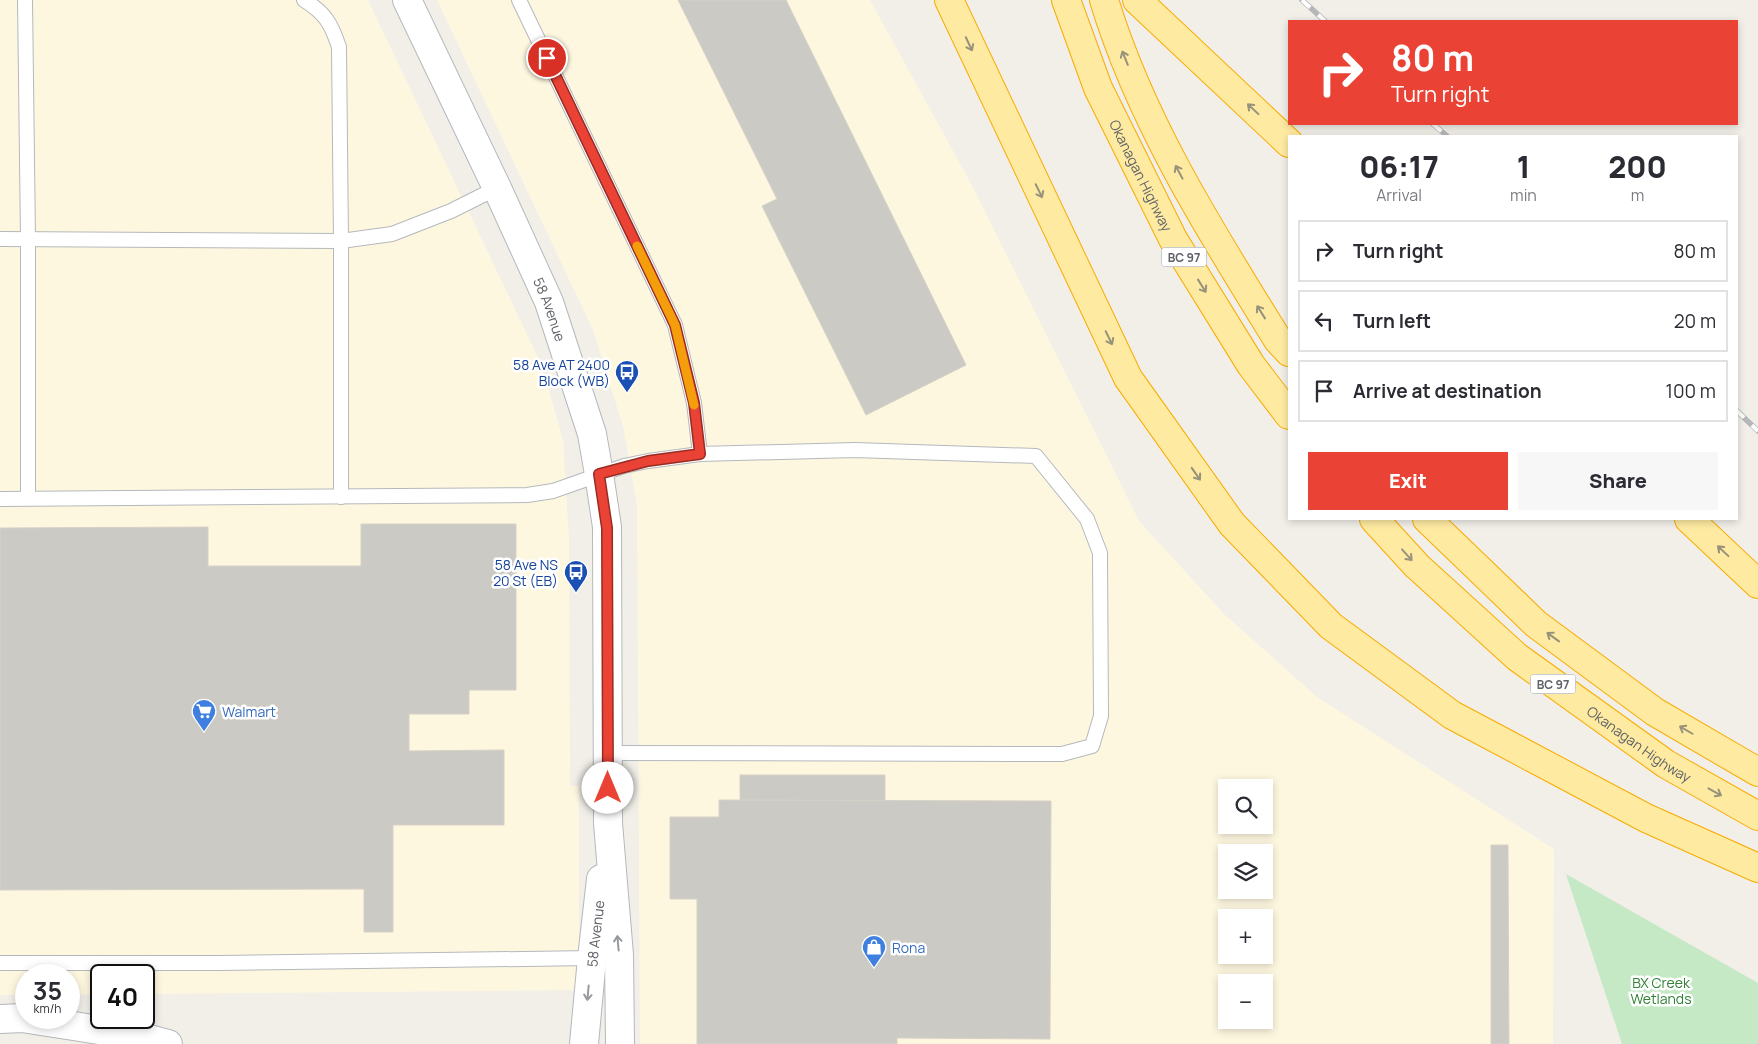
<!DOCTYPE html>
<html lang="en">
<head>
<meta charset="utf-8">
<style>
  :root { --surface:#fff; --page:#f7f7f7; --text:#2b2b33; --muted:#7c7c81; --line:#e1e1e2; --accent:#ea4335 }
  body { margin:0; font-family:Manrope,sans-serif; background:var(--page); color:var(--text); height:100vh; display:flex; flex-direction:column; font-size:19px; white-space:nowrap }
  * { box-sizing:border-box; margin:0 }
  p { font-size:16px; color:var(--muted) }
  .icon { flex:none; width:28px; height:28px; fill:none; stroke:currentColor; stroke-width:2; stroke-linecap:round; stroke-linejoin:round }
  .map { position:relative; flex:1; overflow:hidden }
  .side { position:absolute; left:1288px; top:135px; width:450px; height:385px; display:flex; flex-direction:column; background:var(--surface); border-radius:0px; box-shadow:0 2px 8px #0003 }
  .side>* { flex:none }
  .top-card { position:absolute; left:1288px; top:20px; width:450px; height:105px; border-radius:0px; box-shadow:0 2px 8px #0003; background:#ea4335; color:#fff; overflow:hidden }
  .controls { position:absolute; left:1218px; top:779px; display:grid; gap:10px }
  .controls a { display:grid; place-items:center; width:55px; height:55px; border-radius:0px; background:var(--surface); box-shadow:0 2px 8px #0003; font-size:25px }
  .speed { position:absolute; left:15px; top:964px; display:flex; gap:10px; font-size:25px; font-weight:700; text-align:center }
  .speed>* { display:grid; place-content:center; width:65px; height:65px; border-radius:50%; background:var(--surface); box-shadow:0 2px 8px #0003; line-height:1 }
  .speed small { font-size:12px; font-weight:400 }
  .speed .limit { border:2px solid #111; border-radius:8px; background:#fff; color:#111 }
  .pin { position:absolute; display:grid; place-items:center; width:42px; height:42px; color:#fff; margin:-21px; border:2px solid #fff; border-radius:50%; box-shadow:0 1px 5px #0007 }
  .me { position:absolute; width:55px; margin:-28px; rotate:0deg; stroke-linejoin:round; filter:drop-shadow(0 0 4px #0008) }
  .turn { display:flex; align-items:center; gap:18px; height:105px; padding:0 20px; font-size:22px }
  .turn .icon { width:65px; height:65px; stroke-width:2.5 }
  .turn b { display:block; font-size:35px; line-height:42px }
  .eta { display:flex; justify-content:space-evenly; align-items:center; height:85px; text-align:center }
  .eta b { font-size:30px; font-weight:800; line-height:35px }
  .button { display:flex; gap:10px; margin-top:auto; padding:10px 20px }
  .button a { flex:1; height:58px; border-radius:0px; background:var(--accent); color:#fff; font-size:20px; font-weight:800; line-height:58px; text-align:center }
  .button a+a { background:var(--page); color:var(--text) }
  ul { padding:0; list-style:none }
  li { display:flex; align-items:center; gap:15px; height:62px; margin:0 10px 8px; padding:0 10px; border:2px solid var(--line); border-radius:0px }
  li div { flex:1 }
  li b { display:block; font-size:19px }
  li em { font-style:normal }
  .map>svg:first-child { display:block }
  .commercial { fill:#fef7e0; fill-rule:evenodd }
  .green { fill:#c5e8c5 }
  .building { fill:#cccac5; stroke:#d6d1c6 }
  .lines { fill:none; stroke-linecap:round; stroke-linejoin:round }
  .service-casing { stroke:#b5b8bc; stroke-width:16 }
  .tertiary-casing { stroke:#b5b8bc; stroke-width:30 }
  .trunk-casing { stroke:#f9ab00; stroke-width:30 }
  .service { stroke:#fff; stroke-width:14 }
  .tertiary { stroke:#fff; stroke-width:28 }
  .trunk { stroke:#feeaa1; stroke-width:28 }
  .rail-casing { stroke:#b6b7b8; stroke-width:5.5 }
  .rail { stroke:#fff; stroke-width:4; stroke-dasharray:11; stroke-linecap:butt }
  .oneway { stroke:#97927c }
  .oneway2 { stroke:#979a9d }
  .route-casing { stroke:#982c22; stroke-width:12 }
  .route { stroke:#ea4335; stroke-width:9 }
  .slow { stroke:#f59e0b; stroke-width:9 }
  .labels { text-anchor:middle; dominant-baseline:central; stroke-width:5; stroke-linejoin:round; paint-order:stroke }
  .shield { fill:#fff; stroke:#8f9295; stroke-width:1 }
  .shield-label { font-size:12px; font-weight:bold; fill:#5f6368 }
  .street-label { font-size:14px; fill:#5f6368; stroke:#fff }
  .transit-label { font-size:14px; fill:#164399; stroke:#fff; text-anchor:end }
  .shop-label { font-size:14px; fill:#366cbe; stroke:#fff; text-anchor:start }
  .park-label { font-size:14px; fill:#348238; stroke:#fff }
</style>
</head>
<body>
<div class="map">
<svg width="1758" height="1044" viewBox="0 0 1758 1044">
  <rect width="100%" height="100%" fill="#f1efe8"/>
  <g class="commercial">
    <path d="M 0,0 L 368,0 L 542,366 L 563,440 L 569,539 L 570,786 L 579,786 L 579,990 L 144,994 L 144,975 L 101,975 L 101,994 L 69,995 L 69,975 L 26,975 L 26,995 L 0,995 Z"/>
    <path d="M 437,0 L 870,0 L 974,189 L 1139,521 L 1224,614 L 1317,697 L 1554,849 L 1553,1044 L 640,1044 L 637,505 L 623,426 L 593,330 ZM 1226,788 L 1264,788 L 1264,825 L 1226,825 ZM 1226,852 L 1264,852 L 1264,890 L 1226,890 ZM 1226,918 L 1264,918 L 1264,955 L 1226,955 ZM 1226,982 L 1264,982 L 1264,1020 L 1226,1020 Z"/>
  </g>
  <path class="green" d="M 1566,874 L 1758,983 L 1758,1044 L 1622,1044 Z"/>
  <g class="building">
    <path d="M 678,0 L 786,0 L 966,365 L 866,415 L 762,206 L 777,199 Z"/>
    <path d="M 361,524 L 516,524 L 516,690 L 469,690 L 469,714 L 409,714 L 409,751 L 504,750 L 504,825 L 393,825 L 393,932 L 364,932 L 364,889 L 0,890 L 0,528 L 208,527 L 208,566 L 361,566 Z"/>
    <path d="M 740,775 L 885,775 L 885,801 L 740,800 Z"/>
    <path d="M 719,800 L 1051,801 L 1050,1039 L 897,1038 L 897,1044 L 697,1044 L 697,899 L 670,899 L 670,817 L 719,817 Z"/>
    <path d="M 1491,845 L 1508,845 L 1509,1044 L 1491,1044 Z"/>
  </g>
  <g class="lines">
    <g class="service-casing">
      <g id="service">
        <path d="M 25,0 L 28,239 L 28,498"/>
        <path d="M 304,0 C 325,13 331,23 339,47 L 341,241 L 341,497"/>
        <path d="M 519,0 L 675,325 L 694,403 L 700,454"/>
        <path d="M 0,239 L 341,241 L 392,234 L 451,211 L 497,188"/>
        <path d="M 0,499 L 527,495 L 553,491 L 624,466 L 648,461 L 700,454 L 855,450 L 1036,456 L 1087,519 L 1100,553 L 1101,716 L 1092,746 L 1062,754 L 608,753"/>
        <path d="M 0,963 L 219,963 L 592,958"/>
      </g>
    </g>
    <g class="tertiary-casing">
      <g id="tertiary">
        <path id="s1" d="M 407,0 L 497,188 L 549,302 L 592,434 L 599,474 L 607,527 L 608,823 L 619,955 L 620,1044"/>
        <path d="M 0,1019 L 22,1018 L 138,1036 L 168,1044"/>
        <path id="s2" d="M 584,1044 L 592,958 L 601,879"/>
      </g>
    </g>
    <g class="trunk-casing">
      <g id="trunk">
        <path d="M 949,0 L 1128,378 L 1232,524 L 1331,626 L 1452,715 L 1646,818 L 1758,868"/>
        <path id="s3" d="M 1066,0 L 1098,88 L 1173,239 L 1251,365 L 1289,415"/>
        <path d="M 1104,0 C 1141,122 1211,232 1278,340 L 1289,352"/>
        <path d="M 1137,0 L 1289,143"/>
        <path id="s4" d="M 1374,519 L 1417,566 L 1517,657 L 1666,764 L 1758,816"/>
        <path d="M 1427,519 L 1536,624 L 1655,712 L 1758,772"/>
        <path d="M 1689,519 L 1758,584"/>
      </g>
    </g>
    <use href="#service" class="service"/>
    <use href="#tertiary" class="tertiary"/>
    <use href="#trunk" class="trunk"/>
    <g class="rail-casing">
      <g id="rail">
        <path d="M 1302,0 L 1325,21"/>
        <path d="M 1433,124 L 1447,136"/>
        <path d="M 1736,410 L 1758,431"/>
      </g>
    </g>
    <use href="#rail" class="rail"/>
  </g>
  <defs><path id="oneway-shaft" d="M-6 0H5M1.5-3L5.5 0L1.5 3" fill="none" stroke-width="1.6" stroke-linecap="round" stroke-linejoin="round" transform="scale(1.25)"/></defs>
  <g class="oneway">
    <use href="#oneway-shaft" transform="translate(969 44) rotate(65)"/>
    <use href="#oneway-shaft" transform="translate(1125 58) rotate(-112)"/>
    <use href="#oneway-shaft" transform="translate(1253 109) rotate(-137)"/>
    <use href="#oneway-shaft" transform="translate(1179 172) rotate(-118)"/>
    <use href="#oneway-shaft" transform="translate(1039 191) rotate(64)"/>
    <use href="#oneway-shaft" transform="translate(1202 286) rotate(58)"/>
    <use href="#oneway-shaft" transform="translate(1261 312) rotate(-122)"/>
    <use href="#oneway-shaft" transform="translate(1109 338) rotate(64)"/>
    <use href="#oneway-shaft" transform="translate(1196 474) rotate(55)"/>
    <use href="#oneway-shaft" transform="translate(1723 551) rotate(-137)"/>
    <use href="#oneway-shaft" transform="translate(1407 555) rotate(48)"/>
    <use href="#oneway-shaft" transform="translate(1553 637) rotate(-144)"/>
    <use href="#oneway-shaft" transform="translate(1686 730) rotate(-150)"/>
    <use href="#oneway-shaft" transform="translate(1715 792) rotate(29)"/>
  </g>
  <g class="oneway2">
    <use href="#oneway-shaft" transform="translate(618 943) rotate(-95)"/>
    <use href="#oneway-shaft" transform="translate(588 993) rotate(95)"/>
  </g>
  <g class="lines">
    <g class="route-casing">
      <path id="route" d="M 547,58 L 675,325 L 694,403 L 700,454 L 648,461 L 599,474 L 607,528 L 608,788"/>
    </g>
    <use href="#route" class="route"/>
    <path class="slow" d="M 637,246 L 675,325 L 694,405"/>
  </g>
  <defs>
    <g id="bus-pin" transform="scale(1.25)"><path d="M0 17L-7.5 6A9.5 9.5 0 1 1 7.5 6Z" fill="#1a4fb4" stroke="#fff"/><path d="M-5-6H5V4H4V6H2V4H-2V6H-4V4H-5ZM-3.5-4V0h7V-4ZM-3.5 1.2v1.5H-2V1.2ZM2 1.2v1.5H3.5V1.2Z" fill="#fff"/></g>
    <g id="supermarket-pin" transform="scale(1.25)"><path d="M0 17L-7.5 6A9.5 9.5 0 1 1 7.5 6Z" fill="#3f7fe0" stroke="#fff"/><path d="M-6-5.5h2.5l.6 2H6L4.5 2H-2.5L-4.4-4H-6ZM-1.5 3.2a1.3 1.3 0 1 0 .1 0ZM3 3.2a1.3 1.3 0 1 0 .1 0Z" fill="#fff"/></g>
    <g id="shop-pin" transform="scale(1.25)"><path d="M0 17L-7.5 6A9.5 9.5 0 1 1 7.5 6Z" fill="#3f7fe0" stroke="#fff"/><path d="M-5-2.5h2.3a2.7 3.5 0 0 1 5.4 0H5L5.5 6h-11ZM-1.5-2.5h3a1.5 2.3 0 0 0-3 0Z" fill="#fff"/></g>
  </defs>
  <g fill-rule="evenodd">
    <use href="#bus-pin" x="627" y="372"/>
    <use href="#bus-pin" x="576" y="572"/>
    <use href="#supermarket-pin" x="204" y="711"/>
    <use href="#shop-pin" x="874" y="947"/>
  </g>
  <g class="labels">
    <g class="shield">
      <rect x="1161.5" y="247.5" width="45" height="19" rx="4"/>
      <rect x="1530.5" y="674.5" width="45" height="19" rx="4"/>
    </g>
    <g class="shield-label">
      <text x="1184" y="257">BC 97</text>
      <text x="1553" y="684">BC 97</text>
    </g>
    <g class="street-label">
      <text stroke="none"><textPath href="#s3" startOffset="191">Okanagan Highway</textPath></text>
      <text stroke="none"><textPath href="#s1" startOffset="341">58 Avenue</textPath></text>
      <text stroke="none"><textPath href="#s4" startOffset="349">Okanagan Highway</textPath></text>
      <text stroke="none"><textPath href="#s2" startOffset="111">58 Avenue</textPath></text>
    </g>
    <g class="transit-label">
      <text x="610" y="364">58 Ave AT 2400<tspan x="610" dy="16">Block (WB)</tspan></text>
      <text x="558" y="564">58 Ave NS<tspan x="558" dy="16">20 St (EB)</tspan></text>
    </g>
    <g class="shop-label">
      <text x="222" y="711">Walmart</text>
      <text x="892" y="947">Rona</text>
    </g>
    <g class="park-label">
      <text x="1661" y="982">BX Creek<tspan x="1661" dy="16">Wetlands</tspan></text>
    </g>
  </g>
</svg>
<div class="controls">
<a><svg class="icon" aria-label="search" viewBox="0 0 24 24"><circle cx="10" cy="10" r="6"/><path d="M15 15l6 6"/></svg></a>
<a><svg class="icon" aria-label="layers" viewBox="0 0 24 24"><path d="M12 4l9 5-9 5-9-5zM3 14l9 5 9-5"/></svg></a>
<a>+</a>
<a>−</a>
</div>
<div class="speed"><div>35<small>km/h</small></div><div class="limit">40</div></div>
<div class="pin" style="left:547px;top:58px;background:#d93025"><svg class="icon" aria-label="arrive" viewBox="0 0 24 24"><path d="M6 21V4h12l-3 4 3 4H6"/></svg></div>
<svg class="me" style="left:608px;top:788px" viewBox="-20 -20 40 40"><circle r="19" fill="#fff"/><path d="M0-13L10 11 0 6-10 11z" fill="#ea4335"/></svg>
<div class="top-card">
<div class="turn"><svg class="icon" aria-label="right" viewBox="0 0 24 24"><path d="M7 20v-9h11M14 6l5 5-5 5"/></svg><div><b>80 m</b>Turn right</div></div>
</div>
<section class="side">
<div class="eta">
<div><b>06:17</b><p>Arrival</p></div>
<div><b>1</b><p>min</p></div>
<div><b>200</b><p>m</p></div>
</div>
<ul>
<li><svg class="icon" aria-label="right" viewBox="0 0 24 24"><path d="M7 20v-9h11M14 6l5 5-5 5"/></svg><div><b>Turn right</b></div><em>80 m</em></li>
<li><svg class="icon" aria-label="left" viewBox="0 0 24 24"><path d="M17 20v-9H6M10 6l-5 5 5 5"/></svg><div><b>Turn left</b></div><em>20 m</em></li>
<li><svg class="icon" aria-label="arrive" viewBox="0 0 24 24"><path d="M6 21V4h12l-3 4 3 4H6"/></svg><div><b>Arrive at destination</b></div><em>100 m</em></li>
</ul>
<div class="button"><a>Exit</a><a>Share</a></div>
</section>
</div>
</body>
</html>
